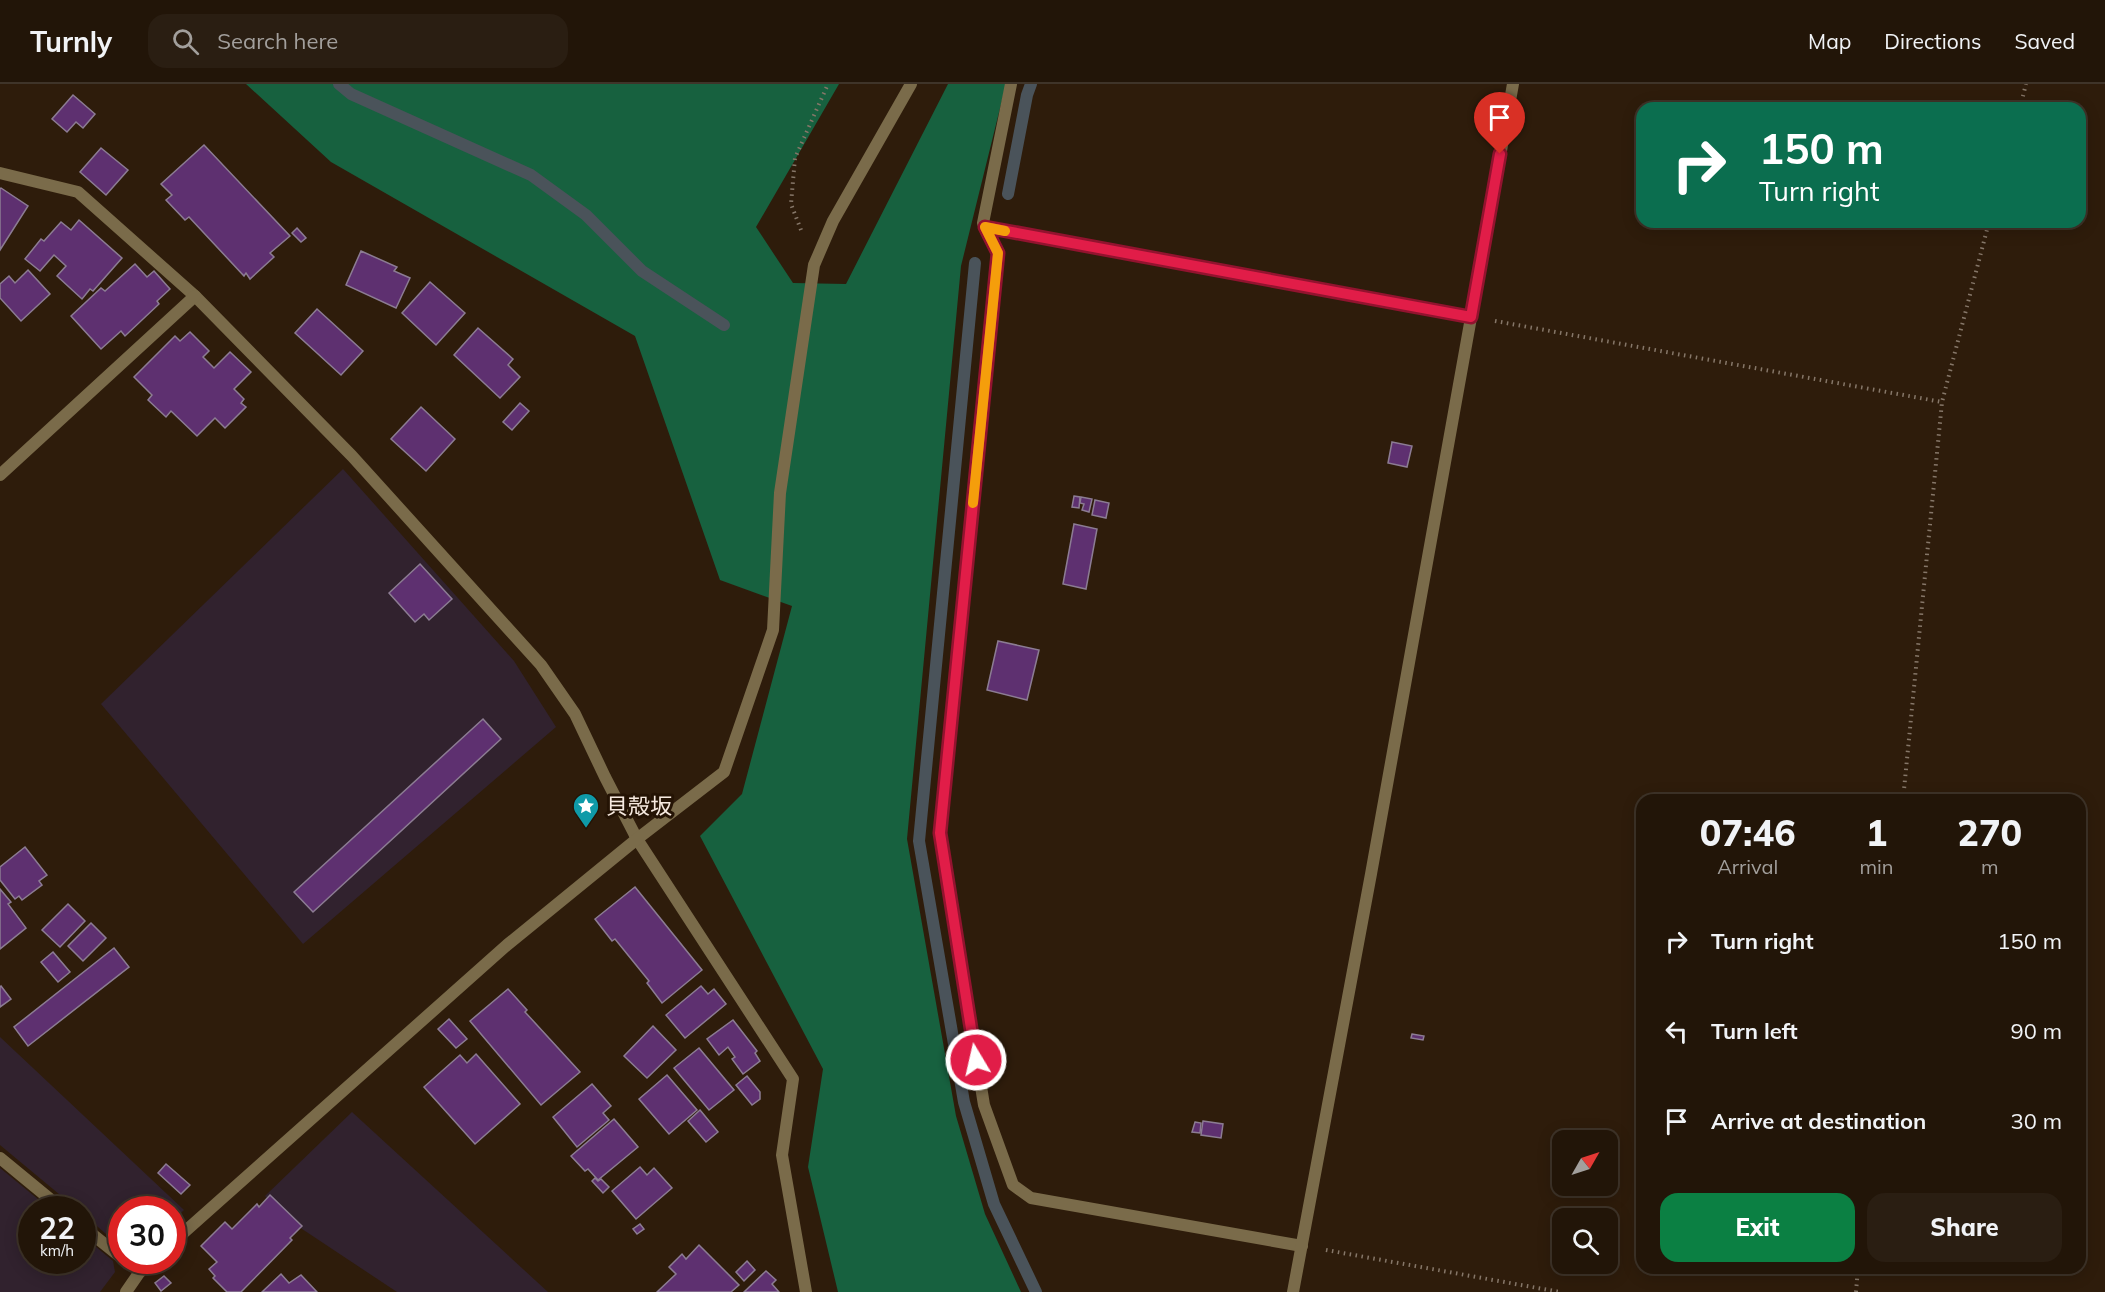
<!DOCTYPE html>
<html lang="en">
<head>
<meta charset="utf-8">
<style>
  :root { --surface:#221508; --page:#2a1e12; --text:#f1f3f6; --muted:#a29f9c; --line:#3f3429; --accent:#0b8043 }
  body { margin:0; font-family:Mulish,"Noto Sans JP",sans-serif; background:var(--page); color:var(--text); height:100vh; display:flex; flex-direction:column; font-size:22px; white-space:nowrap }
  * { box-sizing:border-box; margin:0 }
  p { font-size:20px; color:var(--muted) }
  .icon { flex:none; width:33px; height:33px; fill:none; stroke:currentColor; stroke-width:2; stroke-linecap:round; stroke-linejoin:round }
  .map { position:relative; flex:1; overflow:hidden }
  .sheet { position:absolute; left:1636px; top:710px; width:450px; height:480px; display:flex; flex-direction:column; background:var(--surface); border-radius:18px; box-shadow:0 3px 15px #0003,0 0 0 2px var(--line) }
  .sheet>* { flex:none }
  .top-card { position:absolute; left:1636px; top:18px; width:450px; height:126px; border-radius:18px; box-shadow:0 3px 15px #0003,0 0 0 2px var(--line); background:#0b6e4f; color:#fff; overflow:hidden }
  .needle { width:39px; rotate:51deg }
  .controls { position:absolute; left:1552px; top:1046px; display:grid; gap:12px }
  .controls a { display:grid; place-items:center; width:66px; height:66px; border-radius:12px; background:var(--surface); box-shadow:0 3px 15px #0003,0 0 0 2px var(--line); font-size:30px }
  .speed { position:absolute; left:18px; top:1112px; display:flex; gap:12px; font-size:30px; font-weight:700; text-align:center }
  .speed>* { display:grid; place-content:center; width:78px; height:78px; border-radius:50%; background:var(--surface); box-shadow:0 3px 15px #0003,0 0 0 2px var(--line); line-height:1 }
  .speed small { font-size:15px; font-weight:400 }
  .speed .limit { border:9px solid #d22; background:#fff; color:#111 }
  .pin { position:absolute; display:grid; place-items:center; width:51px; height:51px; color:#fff; margin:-62px -26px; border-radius:50% 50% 50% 0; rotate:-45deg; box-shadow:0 0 6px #0007 }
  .pin .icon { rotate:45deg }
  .me { position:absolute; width:66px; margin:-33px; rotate:351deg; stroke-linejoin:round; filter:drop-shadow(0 0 4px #0008) }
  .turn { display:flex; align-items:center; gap:21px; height:126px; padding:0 24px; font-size:27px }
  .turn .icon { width:78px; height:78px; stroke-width:2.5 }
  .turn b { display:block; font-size:42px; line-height:51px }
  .eta { display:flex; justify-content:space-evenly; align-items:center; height:102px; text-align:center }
  .eta b { font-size:36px; font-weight:800; line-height:42px }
  .primary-button { display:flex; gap:12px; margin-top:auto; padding:12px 24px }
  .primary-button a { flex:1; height:69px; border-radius:18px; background:var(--accent); color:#fff; font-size:24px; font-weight:800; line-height:69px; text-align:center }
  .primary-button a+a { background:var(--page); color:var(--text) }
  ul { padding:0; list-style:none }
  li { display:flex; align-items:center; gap:18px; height:90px; padding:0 24px }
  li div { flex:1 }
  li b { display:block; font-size:22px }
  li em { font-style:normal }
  header { display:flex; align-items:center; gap:36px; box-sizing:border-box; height:84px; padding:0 30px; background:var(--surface); border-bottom:2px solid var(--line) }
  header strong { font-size:28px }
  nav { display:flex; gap:33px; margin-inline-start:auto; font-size:21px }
  .search { width:420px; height:54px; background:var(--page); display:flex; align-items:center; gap:15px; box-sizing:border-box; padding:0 21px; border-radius:18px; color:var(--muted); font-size:22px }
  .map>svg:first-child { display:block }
  .industrial { fill:#31222e }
  .forest { fill:#17613f }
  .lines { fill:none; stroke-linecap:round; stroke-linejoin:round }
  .stream { stroke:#4a535a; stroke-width:12 }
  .building { fill:#5e3070; stroke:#8c7c93; stroke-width:1.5 }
  .path { stroke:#867769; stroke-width:4; stroke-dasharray:1.5 4.5; stroke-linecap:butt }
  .minor { stroke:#7a6b4a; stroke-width:12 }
  .tertiary { stroke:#7a6b4a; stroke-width:12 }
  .route-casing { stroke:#92132f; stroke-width:15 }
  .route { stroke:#e11d48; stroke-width:10 }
  .slow { stroke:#f59e0b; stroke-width:10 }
  .labels { text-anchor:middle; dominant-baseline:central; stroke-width:6; stroke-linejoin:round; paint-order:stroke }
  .poi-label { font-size:22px; fill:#f7eae0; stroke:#241304; text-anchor:start }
</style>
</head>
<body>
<header>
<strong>Turnly</strong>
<div class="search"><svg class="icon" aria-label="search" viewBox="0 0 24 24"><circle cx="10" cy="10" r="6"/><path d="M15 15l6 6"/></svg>Search here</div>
<nav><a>Map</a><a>Directions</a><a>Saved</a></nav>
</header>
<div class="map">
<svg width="2105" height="1208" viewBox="0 0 2105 1208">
  <rect width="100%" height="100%" fill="#2e1c0b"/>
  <g class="industrial">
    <path d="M 343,385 L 514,577 L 556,643 L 303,860 L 101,620 Z"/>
    <path d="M 0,953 L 184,1126 L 173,1136 L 172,1125 L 122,1125 L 121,1163 L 83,1130 L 82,1125 L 77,1125 L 0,1061 Z"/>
    <path d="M 352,1028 L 548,1208 L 397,1208 L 284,1133 L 265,1112 Z"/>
    <path d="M 0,1084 L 50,1125 L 32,1125 L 32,1176 L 82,1176 L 83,1152 L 113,1177 L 115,1188 L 100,1208 L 0,1208 Z"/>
  </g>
  <path class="forest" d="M 246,0 L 839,0 L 756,143 L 793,199 L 846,200 L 948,0 L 1006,0 L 961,182 L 907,755 L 956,1032 L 985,1130 L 1021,1208 L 838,1208 L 808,1083 L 823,985 L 700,752 L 742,710 L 792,522 L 720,496 L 635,252 L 331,78 Z"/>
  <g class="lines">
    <g class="stream">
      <path d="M 339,0 L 351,10 L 531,91 L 586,131 L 642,187 L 724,241"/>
      <path d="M 1008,110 L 1027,11 L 1031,0"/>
      <path d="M 975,179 L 919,757 L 964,1018 L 994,1120 L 1036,1208"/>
    </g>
  </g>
  <g class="building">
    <path d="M 73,11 L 95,30 L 83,44 L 76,38 L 67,48 L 52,35 Z"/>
    <path d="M 204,61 L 290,152 L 270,169 L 274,173 L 250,195 L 246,189 L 244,192 L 189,133 L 185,136 L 166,116 L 172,111 L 161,100 Z"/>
    <path d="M 101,64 L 128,86 L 106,111 L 80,88 Z"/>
    <path d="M 1,104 L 28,122 L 0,166 L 0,105 Z"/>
    <path d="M 79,136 L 122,174 L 93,207 L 90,205 L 82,215 L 57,192 L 66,182 L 54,171 L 40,187 L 25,175 L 41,155 L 44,157 L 61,138 L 71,146 Z"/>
    <path d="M 297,144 L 306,154 L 301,158 L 292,149 Z"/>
    <path d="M 361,167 L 397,183 L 394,187 L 410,194 L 396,224 L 346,201 Z"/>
    <path d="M 135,180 L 147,193 L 154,187 L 170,205 L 157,217 L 159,220 L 125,252 L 121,247 L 101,265 L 71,232 L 101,204 L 105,207 Z"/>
    <path d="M 28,186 L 50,210 L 21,237 L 0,214 L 0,200 L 9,192 L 15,199 Z"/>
    <path d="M 430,198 L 465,229 L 436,261 L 402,229 Z"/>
    <path d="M 317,225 L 363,267 L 341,291 L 295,249 Z"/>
    <path d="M 478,244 L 513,275 L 508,281 L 520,293 L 500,314 L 454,271 Z"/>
    <path d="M 190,248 L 209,267 L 203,273 L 214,284 L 230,268 L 251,288 L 234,305 L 244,315 L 241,319 L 246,323 L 225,344 L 215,334 L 197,352 L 171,327 L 166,333 L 148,316 L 152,311 L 134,293 L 175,252 L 180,257 Z"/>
    <path d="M 520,319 L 529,327 L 512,346 L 503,338 Z"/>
    <path d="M 421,323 L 455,355 L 426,387 L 391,355 Z"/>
    <path d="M 1392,358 L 1412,362 L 1407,383 L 1388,379 Z"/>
    <path d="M 1074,412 L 1080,413 L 1079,424 L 1072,423 Z"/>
    <path d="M 1081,413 L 1092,415 L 1089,428 L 1082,426 L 1084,420 L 1080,419 Z"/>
    <path d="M 1095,416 L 1109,419 L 1106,434 L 1092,431 Z"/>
    <path d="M 1074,440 L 1097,445 L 1086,505 L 1063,500 Z"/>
    <path d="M 420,480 L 452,515 L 429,536 L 424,530 L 415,538 L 389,509 Z"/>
    <path d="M 998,557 L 1039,566 L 1027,616 L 987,606 Z"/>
    <path d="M 483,635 L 501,655 L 313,828 L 294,808 Z"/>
    <path d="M 25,763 L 47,791 L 39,797 L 42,801 L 22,816 L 19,812 L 15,815 L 0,796 L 0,783 Z"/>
    <path d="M 635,803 L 702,886 L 662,919 L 647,899 L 649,897 L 615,855 L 612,857 L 595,835 Z"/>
    <path d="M 0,805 L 11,818 L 8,820 L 26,844 L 0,865 Z"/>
    <path d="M 68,820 L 85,837 L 60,863 L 42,846 Z"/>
    <path d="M 91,839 L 106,854 L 83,877 L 68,862 Z"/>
    <path d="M 114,864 L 129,883 L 28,962 L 14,943 Z"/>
    <path d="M 53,868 L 70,888 L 58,898 L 41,878 Z"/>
    <path d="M 1,902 L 11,915 L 0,923 L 0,903 Z"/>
    <path d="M 701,902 L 708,910 L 714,905 L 726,920 L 685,954 L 666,931 Z"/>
    <path d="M 508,905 L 527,926 L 525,928 L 580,988 L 541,1021 L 470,937 Z"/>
    <path d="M 449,935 L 467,955 L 456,964 L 438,945 Z"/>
    <path d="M 733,936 L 757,967 L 755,969 L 760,977 L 743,990 L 732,975 L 735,973 L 728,963 L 719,971 L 707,955 Z"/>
    <path d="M 653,942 L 676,966 L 647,994 L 624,972 Z"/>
    <path d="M 1412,950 L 1424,952 L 1423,956 L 1411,954 Z"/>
    <path d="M 699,964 L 734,1006 L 709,1026 L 674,984 Z"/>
    <path d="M 476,970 L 520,1020 L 475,1060 L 424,1003 L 460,971 L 467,979 Z"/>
    <path d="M 667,991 L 697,1026 L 669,1050 L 639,1015 Z"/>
    <path d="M 747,992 L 760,1008 L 760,1015 L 752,1021 L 736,1001 Z"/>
    <path d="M 592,1000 L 611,1022 L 603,1029 L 609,1036 L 577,1063 L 553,1033 Z"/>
    <path d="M 700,1026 L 718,1048 L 706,1058 L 688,1037 Z"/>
    <path d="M 614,1035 L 638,1063 L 598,1096 L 588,1085 L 585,1087 L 571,1072 Z"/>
    <path d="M 1203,1037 L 1223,1040 L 1221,1054 L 1201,1051 Z"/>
    <path d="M 1195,1038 L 1201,1039 L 1200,1049 L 1192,1048 Z"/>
    <path d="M 166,1080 L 190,1101 L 181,1110 L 158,1089 Z"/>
    <path d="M 640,1083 L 647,1091 L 654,1084 L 672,1104 L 636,1135 L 612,1107 Z"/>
    <path d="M 595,1094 L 598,1097 L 601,1095 L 609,1103 L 603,1109 L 592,1097 Z"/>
    <path d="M 270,1111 L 302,1142 L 290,1154 L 292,1156 L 241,1208 L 227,1208 L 213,1194 L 215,1192 L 209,1185 L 217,1178 L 201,1162 L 225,1138 L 232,1145 L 257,1120 L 259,1123 Z"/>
    <path d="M 640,1140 L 644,1145 L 637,1150 L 633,1145 Z"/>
    <path d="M 699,1161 L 739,1201 L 731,1208 L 657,1208 L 676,1190 L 669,1183 L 682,1170 L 686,1175 Z"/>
    <path d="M 747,1177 L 755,1186 L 744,1197 L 736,1188 Z"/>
    <path d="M 766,1187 L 776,1196 L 772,1200 L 779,1208 L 744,1208 Z"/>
    <path d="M 281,1190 L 289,1199 L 301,1191 L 317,1208 L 262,1208 Z"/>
    <path d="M 164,1192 L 171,1199 L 161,1207 L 155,1199 Z"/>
  </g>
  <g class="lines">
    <g class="path">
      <path d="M 2020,24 L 2026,0"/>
      <path d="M 801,146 L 791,120 L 795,74 L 828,0"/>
      <path d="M 1495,237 L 1942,318"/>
      <path d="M 1903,716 L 1942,318 L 1989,138"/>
      <path d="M 1326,1166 L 1560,1208"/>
      <path d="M 1856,1208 L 1858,1184"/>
    </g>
    <g class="minor">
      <path d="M 1011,0 L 983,139 L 998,169 L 940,749 L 984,1021 L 1013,1101 L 1031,1114 L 1302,1162"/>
      <path d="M 0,89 L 78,108 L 195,212 L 352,372 L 541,581 L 575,630 L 605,693 L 637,755 L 793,995 L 782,1071 L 806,1208"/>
      <path d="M 985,143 L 1471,233"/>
      <path d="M 0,391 L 195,212"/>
      <path d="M 0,1074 L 62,1125"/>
      <path d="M 82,1142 L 122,1174"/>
      <path d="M 172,1159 L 507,861 L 637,755 L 724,688 L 773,546 L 780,409 L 814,181 L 833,137 L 911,0"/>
      <path d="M 126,1208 L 139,1189 L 154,1176"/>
    </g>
    <path class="tertiary" d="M 1293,1208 L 1371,790 L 1513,0"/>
  </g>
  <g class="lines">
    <g class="route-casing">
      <path id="route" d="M 976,976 L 940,749 L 998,169 L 985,143 L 1471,233 L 1500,70"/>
    </g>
    <use href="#route" class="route"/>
    <path class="slow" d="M 973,419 L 998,169 L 985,143 L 1005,147"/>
  </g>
  <defs>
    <g id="sight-pin" transform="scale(1.35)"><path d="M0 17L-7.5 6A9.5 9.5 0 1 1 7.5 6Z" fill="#0f9aa8" stroke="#241304"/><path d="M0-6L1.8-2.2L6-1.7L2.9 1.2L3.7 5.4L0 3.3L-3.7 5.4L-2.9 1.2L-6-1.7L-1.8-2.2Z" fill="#fff"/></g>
  </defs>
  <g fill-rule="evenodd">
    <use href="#sight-pin" x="586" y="722"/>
  </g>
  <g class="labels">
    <g class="poi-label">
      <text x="606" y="722">貝殻坂</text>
    </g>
  </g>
</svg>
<div class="controls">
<a><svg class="needle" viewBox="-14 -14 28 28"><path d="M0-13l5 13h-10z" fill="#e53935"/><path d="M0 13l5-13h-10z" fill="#a29f9c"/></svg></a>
<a><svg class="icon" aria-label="search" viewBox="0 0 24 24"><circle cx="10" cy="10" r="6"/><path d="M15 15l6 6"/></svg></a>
</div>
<div class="speed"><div>22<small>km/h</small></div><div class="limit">30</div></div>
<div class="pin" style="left:1500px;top:70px;background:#d93025"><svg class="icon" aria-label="arrive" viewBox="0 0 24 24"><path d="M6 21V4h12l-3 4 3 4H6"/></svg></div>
<svg class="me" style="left:976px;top:976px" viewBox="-20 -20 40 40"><circle r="17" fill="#e11d48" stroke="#fff" stroke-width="3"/><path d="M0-11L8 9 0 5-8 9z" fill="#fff"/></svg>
<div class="top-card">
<div class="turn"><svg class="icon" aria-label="right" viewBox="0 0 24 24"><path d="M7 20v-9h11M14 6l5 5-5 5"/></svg><div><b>150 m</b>Turn right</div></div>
</div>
<section class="sheet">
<div class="eta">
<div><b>07:46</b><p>Arrival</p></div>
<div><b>1</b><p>min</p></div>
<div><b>270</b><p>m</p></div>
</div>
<ul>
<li><svg class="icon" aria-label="right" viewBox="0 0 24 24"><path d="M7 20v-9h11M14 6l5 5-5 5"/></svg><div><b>Turn right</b></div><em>150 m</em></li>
<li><svg class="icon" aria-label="left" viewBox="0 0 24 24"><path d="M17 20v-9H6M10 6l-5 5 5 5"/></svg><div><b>Turn left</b></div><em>90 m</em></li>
<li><svg class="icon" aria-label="arrive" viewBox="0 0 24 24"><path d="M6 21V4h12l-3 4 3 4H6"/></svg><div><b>Arrive at destination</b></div><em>30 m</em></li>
</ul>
<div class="primary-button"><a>Exit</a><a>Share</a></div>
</section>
</div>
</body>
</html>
